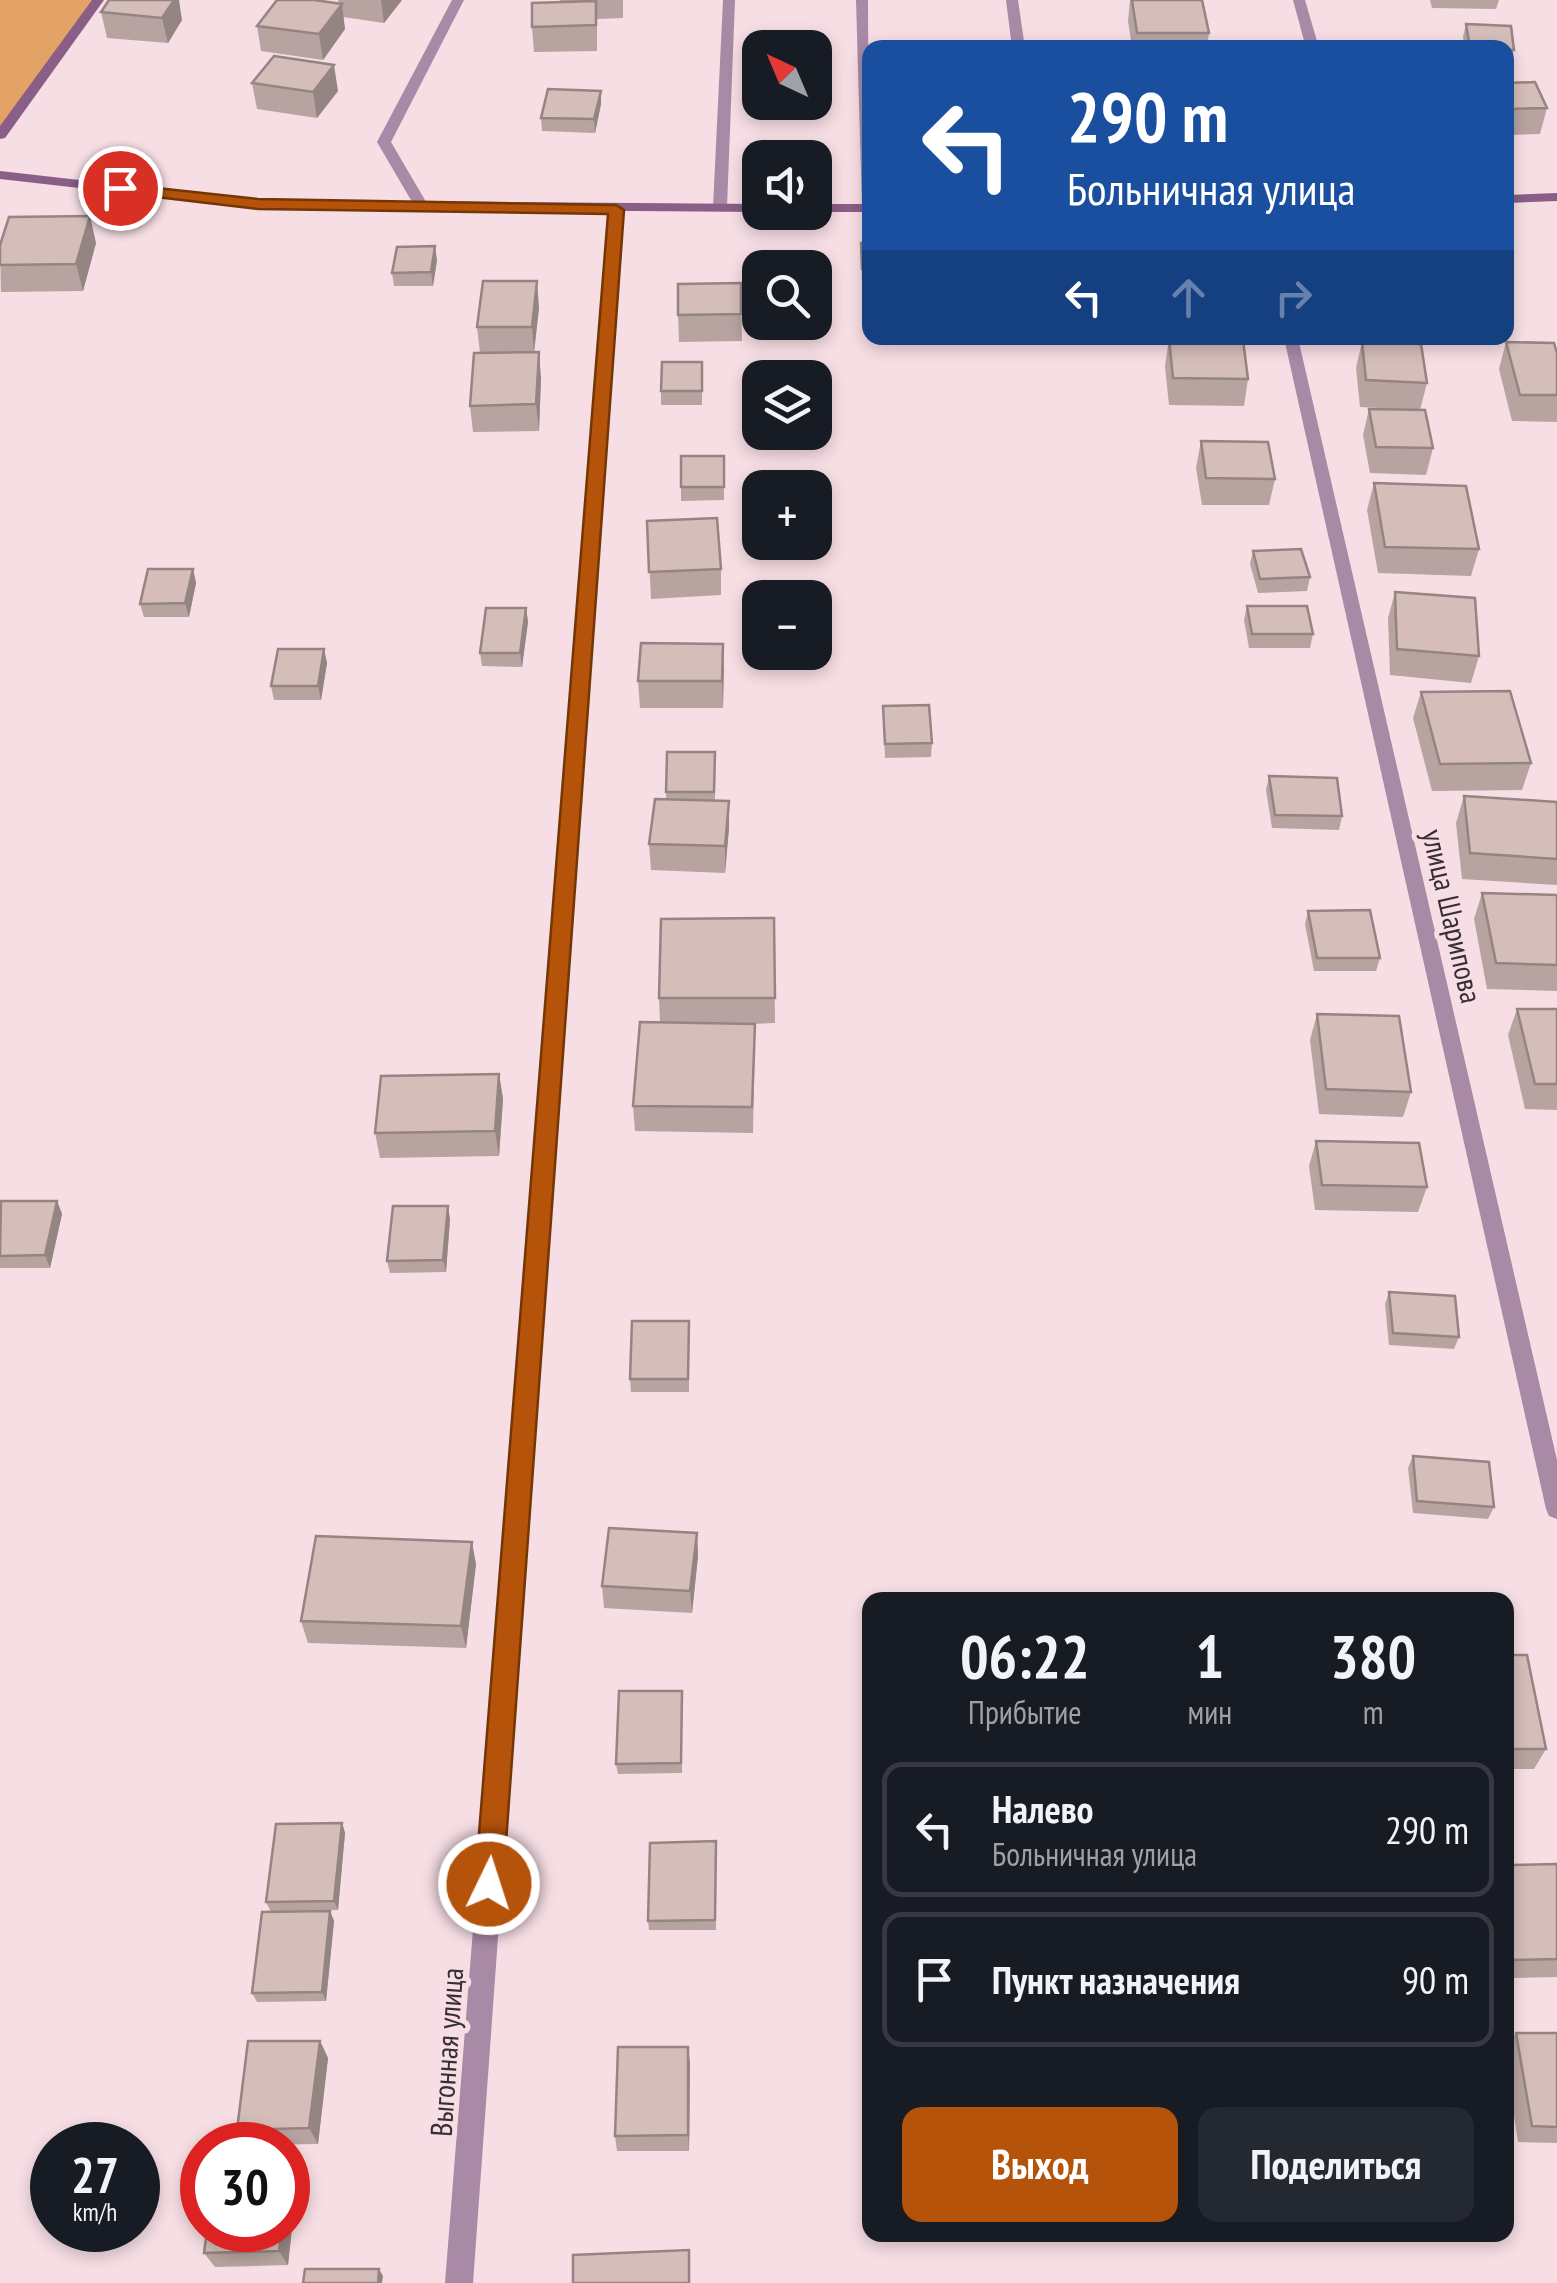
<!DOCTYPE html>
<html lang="ru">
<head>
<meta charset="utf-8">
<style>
  :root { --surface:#171b24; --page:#242831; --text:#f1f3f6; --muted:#9ea1a6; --line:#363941; --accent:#b45309 }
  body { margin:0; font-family:"PT Sans Narrow",sans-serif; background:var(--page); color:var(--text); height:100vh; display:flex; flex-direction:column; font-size:38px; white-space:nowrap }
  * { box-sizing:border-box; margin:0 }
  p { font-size:32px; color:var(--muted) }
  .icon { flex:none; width:55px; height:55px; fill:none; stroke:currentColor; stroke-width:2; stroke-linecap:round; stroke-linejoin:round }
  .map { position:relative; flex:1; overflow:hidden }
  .side { position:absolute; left:862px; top:1592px; width:652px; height:650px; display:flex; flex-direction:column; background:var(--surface); border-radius:20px; box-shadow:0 5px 15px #0003 }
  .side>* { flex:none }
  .banner { position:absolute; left:862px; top:40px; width:652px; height:305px; border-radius:20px; box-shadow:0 5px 15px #0003; background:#1a4fa0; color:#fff; overflow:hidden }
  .needle { width:65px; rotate:316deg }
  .fabs { position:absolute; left:742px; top:30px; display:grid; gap:20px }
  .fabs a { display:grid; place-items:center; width:90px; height:90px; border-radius:20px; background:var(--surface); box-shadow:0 5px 15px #0003; font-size:50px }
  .speed { position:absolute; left:30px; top:2122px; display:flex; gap:20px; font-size:50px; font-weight:700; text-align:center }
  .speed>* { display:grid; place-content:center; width:130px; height:130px; border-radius:50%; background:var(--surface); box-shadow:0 5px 15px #0003; line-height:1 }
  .speed small { font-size:25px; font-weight:400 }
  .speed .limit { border:15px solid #d22; background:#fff; color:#111 }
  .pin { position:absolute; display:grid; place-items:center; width:85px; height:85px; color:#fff; margin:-42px; border:5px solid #fff; border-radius:50%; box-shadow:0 2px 10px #0007 }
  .me { position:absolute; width:110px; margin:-55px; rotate:4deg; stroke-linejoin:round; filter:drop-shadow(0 0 8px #0008) }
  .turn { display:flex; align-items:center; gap:35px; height:210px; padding:0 40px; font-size:45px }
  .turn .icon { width:130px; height:130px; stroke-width:2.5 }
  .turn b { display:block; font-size:70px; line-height:85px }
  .lanes { display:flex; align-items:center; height:95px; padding:0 40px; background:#0003; justify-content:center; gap:50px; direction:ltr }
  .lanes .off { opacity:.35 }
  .eta { display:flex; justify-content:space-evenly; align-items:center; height:170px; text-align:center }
  .eta b { font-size:60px; font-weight:600; line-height:70px }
  .primary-button { display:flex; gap:20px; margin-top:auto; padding:20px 40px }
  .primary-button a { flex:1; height:115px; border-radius:20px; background:var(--accent); color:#fff; font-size:40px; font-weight:600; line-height:115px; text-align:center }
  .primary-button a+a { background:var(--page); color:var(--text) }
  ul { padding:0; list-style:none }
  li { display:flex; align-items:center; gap:30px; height:135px; margin:0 20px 15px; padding:0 20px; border:5px solid var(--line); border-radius:20px }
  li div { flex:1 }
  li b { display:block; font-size:38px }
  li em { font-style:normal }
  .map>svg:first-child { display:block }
  .green { fill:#e3a367 }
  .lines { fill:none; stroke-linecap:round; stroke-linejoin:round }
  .lane { fill:#a88aa6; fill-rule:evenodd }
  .street { fill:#a88aa6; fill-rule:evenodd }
  .secondary { fill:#895e87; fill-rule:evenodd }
  .wall { fill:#b7a3a0 }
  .shaded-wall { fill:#958582 }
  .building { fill:#d5beba; stroke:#958582; stroke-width:2.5 }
  .route { fill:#b45309; stroke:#753606; stroke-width:2.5 }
  .labels { text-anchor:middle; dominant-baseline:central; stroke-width:10; stroke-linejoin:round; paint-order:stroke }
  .street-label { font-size:30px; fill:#372f31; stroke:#f6dee4 }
</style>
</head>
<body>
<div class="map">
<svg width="1557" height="2283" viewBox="0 0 1557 2283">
  <rect width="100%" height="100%" fill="#f6dee4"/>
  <path class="green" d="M 0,0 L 99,0 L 0,132 Z"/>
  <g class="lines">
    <g class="lane">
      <path d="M 723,0 L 735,0 L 727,207 L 720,211 L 713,207 Z"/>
      <path d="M 856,0 L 868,0 L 869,212 L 862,208 Z"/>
      <path d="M 1006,0 L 1018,0 L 1025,48 L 1012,48 Z"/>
      <path d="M 1293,0 L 1305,0 L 1319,48 L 1306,48 Z"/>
    </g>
    <g class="street">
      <path d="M 452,0 L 464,0 L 391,142 L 429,207 L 422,211 L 415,207 L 377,142 Z"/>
      <path d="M 616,206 L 623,210 L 473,2283 L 445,2283 L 609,210 Z"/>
      <path d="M 1284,338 L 1298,338 L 1557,1460 L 1557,1519 L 1549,1516 L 1546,1509 Z"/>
    </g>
    <g class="secondary">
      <path d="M 92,0 L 104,0 L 5,138 L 0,139 L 0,126 Z"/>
      <path d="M 0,171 L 257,200 L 760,204 L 760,212 L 257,208 L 0,179 Z"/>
      <path d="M 1557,193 L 1557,201 L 1508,203 L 1508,195 Z"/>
      <rect x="815" y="204" width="55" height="8"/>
    </g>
  </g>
  <g class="wall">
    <path d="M 338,0 L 402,0 L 384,23 L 343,17 L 345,29 L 323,60 L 261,51 L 257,26 L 339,3 Z"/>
    <path d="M 560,0 L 623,0 L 623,18 L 597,19 L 597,51 L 534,52 L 532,27 L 560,2 Z"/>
    <path d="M 1130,0 L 1202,0 L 1209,33 L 1207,48 L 1132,48 L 1128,21 Z"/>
    <path d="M 1430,0 L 1499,0 L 1496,9 L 1432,8 Z"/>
    <path d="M 101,12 L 182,20 L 168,43 L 107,38 Z"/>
    <path d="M 1466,24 L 1514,50 L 1511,63 L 1508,63 L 1508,48 L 1465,48 L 1463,37 Z"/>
    <path d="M 252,83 L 338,91 L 317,118 L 257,109 Z"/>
    <path d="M 1508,83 L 1547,108 L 1540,134 L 1508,135 Z"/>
    <path d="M 601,91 L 601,104 L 595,133 L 542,131 L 541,118 Z"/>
    <path d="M 96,243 L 83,291 L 1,292 L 0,245 Z"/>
    <path d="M 861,243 L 870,243 L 870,283 L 862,283 Z"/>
    <path d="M 437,260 L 433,286 L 394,286 L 392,273 Z"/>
    <path d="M 741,283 L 742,341 L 679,342 L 678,315 Z"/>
    <path d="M 539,307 L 534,352 L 541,378 L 539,431 L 473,432 L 470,406 L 480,353 L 477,327 Z"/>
    <path d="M 1318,338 L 1408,338 L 1407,343 L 1427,383 L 1420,410 L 1360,407 L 1356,368 L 1362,342 L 1318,341 Z"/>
    <path d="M 1169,339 L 1248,379 L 1244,406 L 1169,405 L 1165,366 Z"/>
    <path d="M 1506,342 L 1557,353 L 1557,422 L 1512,421 L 1499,369 Z"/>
    <path d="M 702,362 L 702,405 L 661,405 L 661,391 Z"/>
    <path d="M 1369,409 L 1433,448 L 1426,475 L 1370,473 L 1363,435 Z"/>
    <path d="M 1201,441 L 1275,479 L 1269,505 L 1202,505 L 1196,468 Z"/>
    <path d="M 724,456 L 724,500 L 681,501 L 681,487 Z"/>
    <path d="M 1374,483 L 1479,549 L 1471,576 L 1378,573 L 1367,510 Z"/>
    <path d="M 647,521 L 721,569 L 721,595 L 651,599 Z"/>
    <path d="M 1253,551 L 1310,577 L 1307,591 L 1258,593 L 1250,564 Z"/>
    <path d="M 193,569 L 196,583 L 189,617 L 144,617 L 140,604 Z"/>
    <path d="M 1395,592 L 1479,656 L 1471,683 L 1390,675 L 1388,618 Z"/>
    <path d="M 1247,606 L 1313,634 L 1310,648 L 1249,648 L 1244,620 Z"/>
    <path d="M 526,608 L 528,622 L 522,667 L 482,666 L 480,653 Z"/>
    <path d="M 723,644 L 723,708 L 640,708 L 638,681 Z"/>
    <path d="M 324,649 L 327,663 L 321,700 L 274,700 L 271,686 Z"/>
    <path d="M 1421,692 L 1531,763 L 1522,790 L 1432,791 L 1413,718 Z"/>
    <path d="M 883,706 L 932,743 L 931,757 L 885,758 Z"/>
    <path d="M 667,752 L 715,752 L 715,801 L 729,801 L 729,828 L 725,873 L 651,870 L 649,844 L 666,799 Z"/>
    <path d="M 1269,776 L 1342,816 L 1339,830 L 1272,828 L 1266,790 Z"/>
    <path d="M 1464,796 L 1557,802 L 1557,885 L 1462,879 L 1456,823 Z"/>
    <path d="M 1482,893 L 1557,895 L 1557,991 L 1487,989 L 1474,919 Z"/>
    <path d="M 1308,911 L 1380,958 L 1376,971 L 1314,971 L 1305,924 Z"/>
    <path d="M 774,918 L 775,1023 L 747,1024 L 755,1024 L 753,1133 L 635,1131 L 633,1106 L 660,1022 L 659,998 Z"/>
    <path d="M 1517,1009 L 1557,1009 L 1557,1110 L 1525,1109 L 1508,1035 Z"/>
    <path d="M 1317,1014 L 1411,1092 L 1403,1117 L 1319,1114 L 1310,1040 Z"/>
    <path d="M 499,1074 L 503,1099 L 499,1156 L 380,1158 L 375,1133 Z"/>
    <path d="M 1316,1141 L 1427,1187 L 1418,1212 L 1315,1210 L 1309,1166 Z"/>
    <path d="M 57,1201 L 62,1214 L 50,1268 L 0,1268 L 0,1205 Z"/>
    <path d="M 450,1219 L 446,1272 L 390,1273 L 387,1261 Z"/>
    <path d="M 1389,1292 L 1459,1337 L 1454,1349 L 1389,1345 L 1385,1304 Z"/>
    <path d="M 689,1321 L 689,1392 L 631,1392 L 630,1379 Z"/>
    <path d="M 1413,1456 L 1494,1507 L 1488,1519 L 1413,1513 L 1408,1468 Z"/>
    <path d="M 697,1533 L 698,1556 L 692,1613 L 604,1608 L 602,1586 Z"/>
    <path d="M 476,1564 L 466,1648 L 308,1643 L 301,1621 Z"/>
    <path d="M 1508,1655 L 1546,1749 L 1534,1769 L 1508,1769 Z"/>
    <path d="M 682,1691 L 682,1773 L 618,1774 L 616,1764 Z"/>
    <path d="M 342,1823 L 345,1833 L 338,1910 L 271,1912 L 266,1902 Z"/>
    <path d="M 716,1841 L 716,1930 L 649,1930 L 648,1921 Z"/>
    <path d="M 1557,1864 L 1557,1977 L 1508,1978 L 1508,1865 Z"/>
    <path d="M 330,1911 L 334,1921 L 326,2001 L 257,2002 L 252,1993 Z"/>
    <path d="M 1516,2033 L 1557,2033 L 1557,2143 L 1518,2142 L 1508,2076 L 1508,2044 Z"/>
    <path d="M 320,2041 L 328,2058 L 318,2144 L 247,2145 L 237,2130 Z"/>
    <path d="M 688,2047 L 690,2064 L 689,2151 L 617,2151 L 615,2136 Z"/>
    <path d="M 290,2158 L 298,2173 L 288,2265 L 215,2267 L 204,2253 Z"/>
  </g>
  <g class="shaded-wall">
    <path d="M 174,0 L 179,0 L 182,20 L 168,43 L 162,18 Z"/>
    <path d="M 381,0 L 402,0 L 384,23 Z"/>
    <path d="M 342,4 L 345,29 L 323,60 L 319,34 Z"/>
    <path d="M 334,65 L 338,91 L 317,118 L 313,92 Z"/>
    <path d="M 601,91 L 601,104 L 595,133 L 594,119 Z"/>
    <path d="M 90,216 L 96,243 L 83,291 L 76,264 Z"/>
    <path d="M 435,246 L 437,260 L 433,286 L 431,272 Z"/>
    <path d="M 537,281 L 539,307 L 534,353 L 532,327 Z"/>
    <path d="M 539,352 L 541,378 L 539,431 L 536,404 Z"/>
    <path d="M 193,569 L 196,583 L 189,617 L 185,603 Z"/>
    <path d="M 526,608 L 528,622 L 522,667 L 520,653 Z"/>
    <path d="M 723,644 L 724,670 L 723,708 L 722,681 Z"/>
    <path d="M 324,649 L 327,663 L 321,700 L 318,686 Z"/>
    <path d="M 729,801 L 729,828 L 725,873 L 725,846 Z"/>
    <path d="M 499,1074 L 503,1099 L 499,1156 L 495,1131 Z"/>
    <path d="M 57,1201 L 62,1214 L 50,1268 L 45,1255 Z"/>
    <path d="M 448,1206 L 450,1219 L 446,1272 L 443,1260 Z"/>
    <path d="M 697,1533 L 698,1556 L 692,1613 L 690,1591 Z"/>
    <path d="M 472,1542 L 476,1564 L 466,1648 L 461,1626 Z"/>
    <path d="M 342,1823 L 345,1833 L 338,1910 L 334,1901 Z"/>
    <path d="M 330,1911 L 334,1921 L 326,2001 L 322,1992 Z"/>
    <path d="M 320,2041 L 328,2058 L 318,2144 L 309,2128 Z"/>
    <path d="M 688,2047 L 690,2064 L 689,2151 L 688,2135 Z"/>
    <path d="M 290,2158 L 298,2173 L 288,2265 L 279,2251 L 281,2230 L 288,2230 L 288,2175 Z"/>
    <path d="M 379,2269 L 383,2276 L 382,2283 L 378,2283 Z"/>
  </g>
  <g class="building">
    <path d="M 109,0 L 174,0 L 162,18 L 101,12 Z"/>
    <path d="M 277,0 L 314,0 L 342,4 L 319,34 L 257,26 Z"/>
    <path d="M 1132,0 L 1202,0 L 1209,33 L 1137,33 Z"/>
    <path d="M 596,1 L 596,25 L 532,27 L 532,3 Z"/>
    <path d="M 1466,24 L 1511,26 L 1514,50 L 1508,50 L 1508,48 L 1470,48 Z"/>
    <path d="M 274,56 L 334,65 L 313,92 L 252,83 Z"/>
    <path d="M 1535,82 L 1547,108 L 1508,109 L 1508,83 Z"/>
    <path d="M 548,89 L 601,91 L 594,119 L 541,118 Z"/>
    <path d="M 90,216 L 76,264 L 0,265 L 0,245 L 9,217 Z"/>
    <path d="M 861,243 L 870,243 L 870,269 L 862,269 Z"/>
    <path d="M 435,246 L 431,272 L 392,273 L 397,247 Z"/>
    <path d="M 483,281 L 537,281 L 532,327 L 477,327 Z"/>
    <path d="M 741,283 L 741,314 L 678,315 L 678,284 Z"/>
    <path d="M 1169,339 L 1243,340 L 1248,379 L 1173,378 Z"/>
    <path d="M 1362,342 L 1421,344 L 1427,383 L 1366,380 Z"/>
    <path d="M 1506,342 L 1554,343 L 1557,353 L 1557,395 L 1520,395 Z"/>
    <path d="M 539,352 L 536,404 L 470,406 L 474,353 Z"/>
    <path d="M 662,362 L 702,362 L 702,391 L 661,391 Z"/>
    <path d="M 1369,409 L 1425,410 L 1433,448 L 1376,447 Z"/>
    <path d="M 1201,441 L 1268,442 L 1275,479 L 1206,478 Z"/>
    <rect x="681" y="456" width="43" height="31"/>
    <path d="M 1374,483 L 1466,486 L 1479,549 L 1385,547 Z"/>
    <path d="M 717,518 L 721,569 L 649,572 L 647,521 Z"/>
    <path d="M 1301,549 L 1310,577 L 1260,579 L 1253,551 Z"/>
    <path d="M 148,569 L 193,569 L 185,603 L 140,604 Z"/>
    <path d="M 1395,592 L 1475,598 L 1479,656 L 1397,649 Z"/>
    <path d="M 1247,606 L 1307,606 L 1313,634 L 1252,634 Z"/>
    <path d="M 486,608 L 526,608 L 520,653 L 480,653 Z"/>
    <path d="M 641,643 L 723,644 L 722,681 L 638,681 Z"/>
    <path d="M 278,649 L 324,649 L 318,686 L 271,686 Z"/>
    <path d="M 1510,691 L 1531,763 L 1440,764 L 1421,692 Z"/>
    <path d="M 929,705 L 932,743 L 885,744 L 883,706 Z"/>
    <path d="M 667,752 L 715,752 L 714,792 L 666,792 Z"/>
    <path d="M 1269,776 L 1337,778 L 1342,816 L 1275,815 Z"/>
    <path d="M 1464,796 L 1557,802 L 1557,859 L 1470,853 Z"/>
    <path d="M 655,799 L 729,801 L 725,846 L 649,844 Z"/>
    <path d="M 1482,893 L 1557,895 L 1557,965 L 1496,963 Z"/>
    <path d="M 1370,910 L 1380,958 L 1317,958 L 1308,911 Z"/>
    <path d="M 774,918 L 775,998 L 659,998 L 661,919 Z"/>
    <path d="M 1517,1009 L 1557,1009 L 1557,1084 L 1535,1084 Z"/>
    <path d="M 1317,1014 L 1399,1016 L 1411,1092 L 1326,1089 Z"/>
    <path d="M 640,1022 L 755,1024 L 752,1107 L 633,1106 Z"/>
    <path d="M 499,1074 L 495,1131 L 375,1133 L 381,1076 Z"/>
    <path d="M 1316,1141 L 1419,1143 L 1427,1187 L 1322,1185 Z"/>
    <path d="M 1,1201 L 57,1201 L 45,1255 L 0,1256 Z"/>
    <path d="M 393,1206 L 448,1206 L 443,1260 L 387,1261 Z"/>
    <path d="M 1389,1292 L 1455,1296 L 1459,1337 L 1393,1333 Z"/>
    <path d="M 632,1321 L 689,1321 L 688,1379 L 630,1379 Z"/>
    <path d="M 1413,1456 L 1489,1462 L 1494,1507 L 1417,1501 Z"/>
    <path d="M 609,1528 L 697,1533 L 690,1591 L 602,1586 Z"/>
    <path d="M 316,1536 L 472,1542 L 461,1626 L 301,1621 Z"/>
    <path d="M 1508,1655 L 1527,1655 L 1546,1749 L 1508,1749 Z"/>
    <path d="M 619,1691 L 682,1691 L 681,1763 L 616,1764 Z"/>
    <path d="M 342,1823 L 334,1901 L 266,1902 L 276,1824 Z"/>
    <path d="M 716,1841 L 715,1920 L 648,1921 L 650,1843 Z"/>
    <path d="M 1557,1864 L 1557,1959 L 1508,1960 L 1508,1865 Z"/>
    <path d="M 330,1911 L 322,1992 L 252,1993 L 262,1912 Z"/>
    <path d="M 1516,2033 L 1557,2033 L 1557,2127 L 1532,2126 Z"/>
    <path d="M 248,2041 L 320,2041 L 309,2128 L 237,2130 Z"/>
    <path d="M 618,2047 L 688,2047 L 688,2135 L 615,2136 Z"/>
    <path d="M 207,2230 L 281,2230 L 279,2251 L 204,2253 Z"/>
    <path d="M 689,2250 L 689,2283 L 573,2283 L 573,2255 Z"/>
    <path d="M 305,2269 L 379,2269 L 378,2283 L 303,2283 Z"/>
  </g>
  <path class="route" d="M 120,184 L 258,199 L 616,205 L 624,210 L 503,1884 L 499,1894 L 489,1898 L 479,1894 L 475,1884 L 608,214 L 258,209 L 114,192 L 112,188 Z"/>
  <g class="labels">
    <g class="street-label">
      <text transform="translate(1453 916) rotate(77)">улица Шарипова</text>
      <text transform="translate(446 2052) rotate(-86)">Выгонная улица</text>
    </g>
  </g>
</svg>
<div class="fabs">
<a><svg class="needle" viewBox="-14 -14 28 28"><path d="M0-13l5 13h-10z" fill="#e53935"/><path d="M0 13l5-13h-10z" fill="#9ea1a6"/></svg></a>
<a><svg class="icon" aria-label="sound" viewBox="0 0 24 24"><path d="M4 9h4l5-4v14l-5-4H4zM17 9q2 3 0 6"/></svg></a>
<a><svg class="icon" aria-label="search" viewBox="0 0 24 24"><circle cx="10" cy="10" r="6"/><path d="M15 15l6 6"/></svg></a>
<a><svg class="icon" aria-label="layers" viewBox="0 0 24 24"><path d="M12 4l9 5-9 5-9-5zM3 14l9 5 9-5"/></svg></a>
<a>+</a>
<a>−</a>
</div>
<div class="speed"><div>27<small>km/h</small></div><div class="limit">30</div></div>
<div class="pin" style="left:120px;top:188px;background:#d93025"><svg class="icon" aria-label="arrive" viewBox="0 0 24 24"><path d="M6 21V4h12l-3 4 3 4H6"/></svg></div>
<svg class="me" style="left:489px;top:1884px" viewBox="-20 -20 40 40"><circle r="17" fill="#b45309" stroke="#fff" stroke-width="3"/><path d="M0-11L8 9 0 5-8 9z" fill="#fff"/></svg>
<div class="banner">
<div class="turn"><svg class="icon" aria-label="left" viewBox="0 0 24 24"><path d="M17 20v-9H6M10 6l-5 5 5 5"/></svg><div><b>290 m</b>Больничная улица</div></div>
<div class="lanes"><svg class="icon" aria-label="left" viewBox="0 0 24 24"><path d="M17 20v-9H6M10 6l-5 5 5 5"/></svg><svg class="icon off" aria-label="ahead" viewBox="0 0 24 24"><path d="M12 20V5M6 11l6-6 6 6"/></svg><svg class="icon off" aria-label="right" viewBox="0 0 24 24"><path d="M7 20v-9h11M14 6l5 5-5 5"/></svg></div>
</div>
<section class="side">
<div class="eta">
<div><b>06:22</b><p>Прибытие</p></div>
<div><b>1</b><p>мин</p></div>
<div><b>380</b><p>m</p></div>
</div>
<ul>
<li><svg class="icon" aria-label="left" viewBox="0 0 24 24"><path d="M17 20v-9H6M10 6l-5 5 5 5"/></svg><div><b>Налево</b><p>Больничная улица</p></div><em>290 m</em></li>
<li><svg class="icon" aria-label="arrive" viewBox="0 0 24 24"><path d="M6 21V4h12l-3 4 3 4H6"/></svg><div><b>Пункт назначения</b></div><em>90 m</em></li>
</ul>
<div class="primary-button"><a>Выход</a><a>Поделиться</a></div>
</section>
</div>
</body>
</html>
